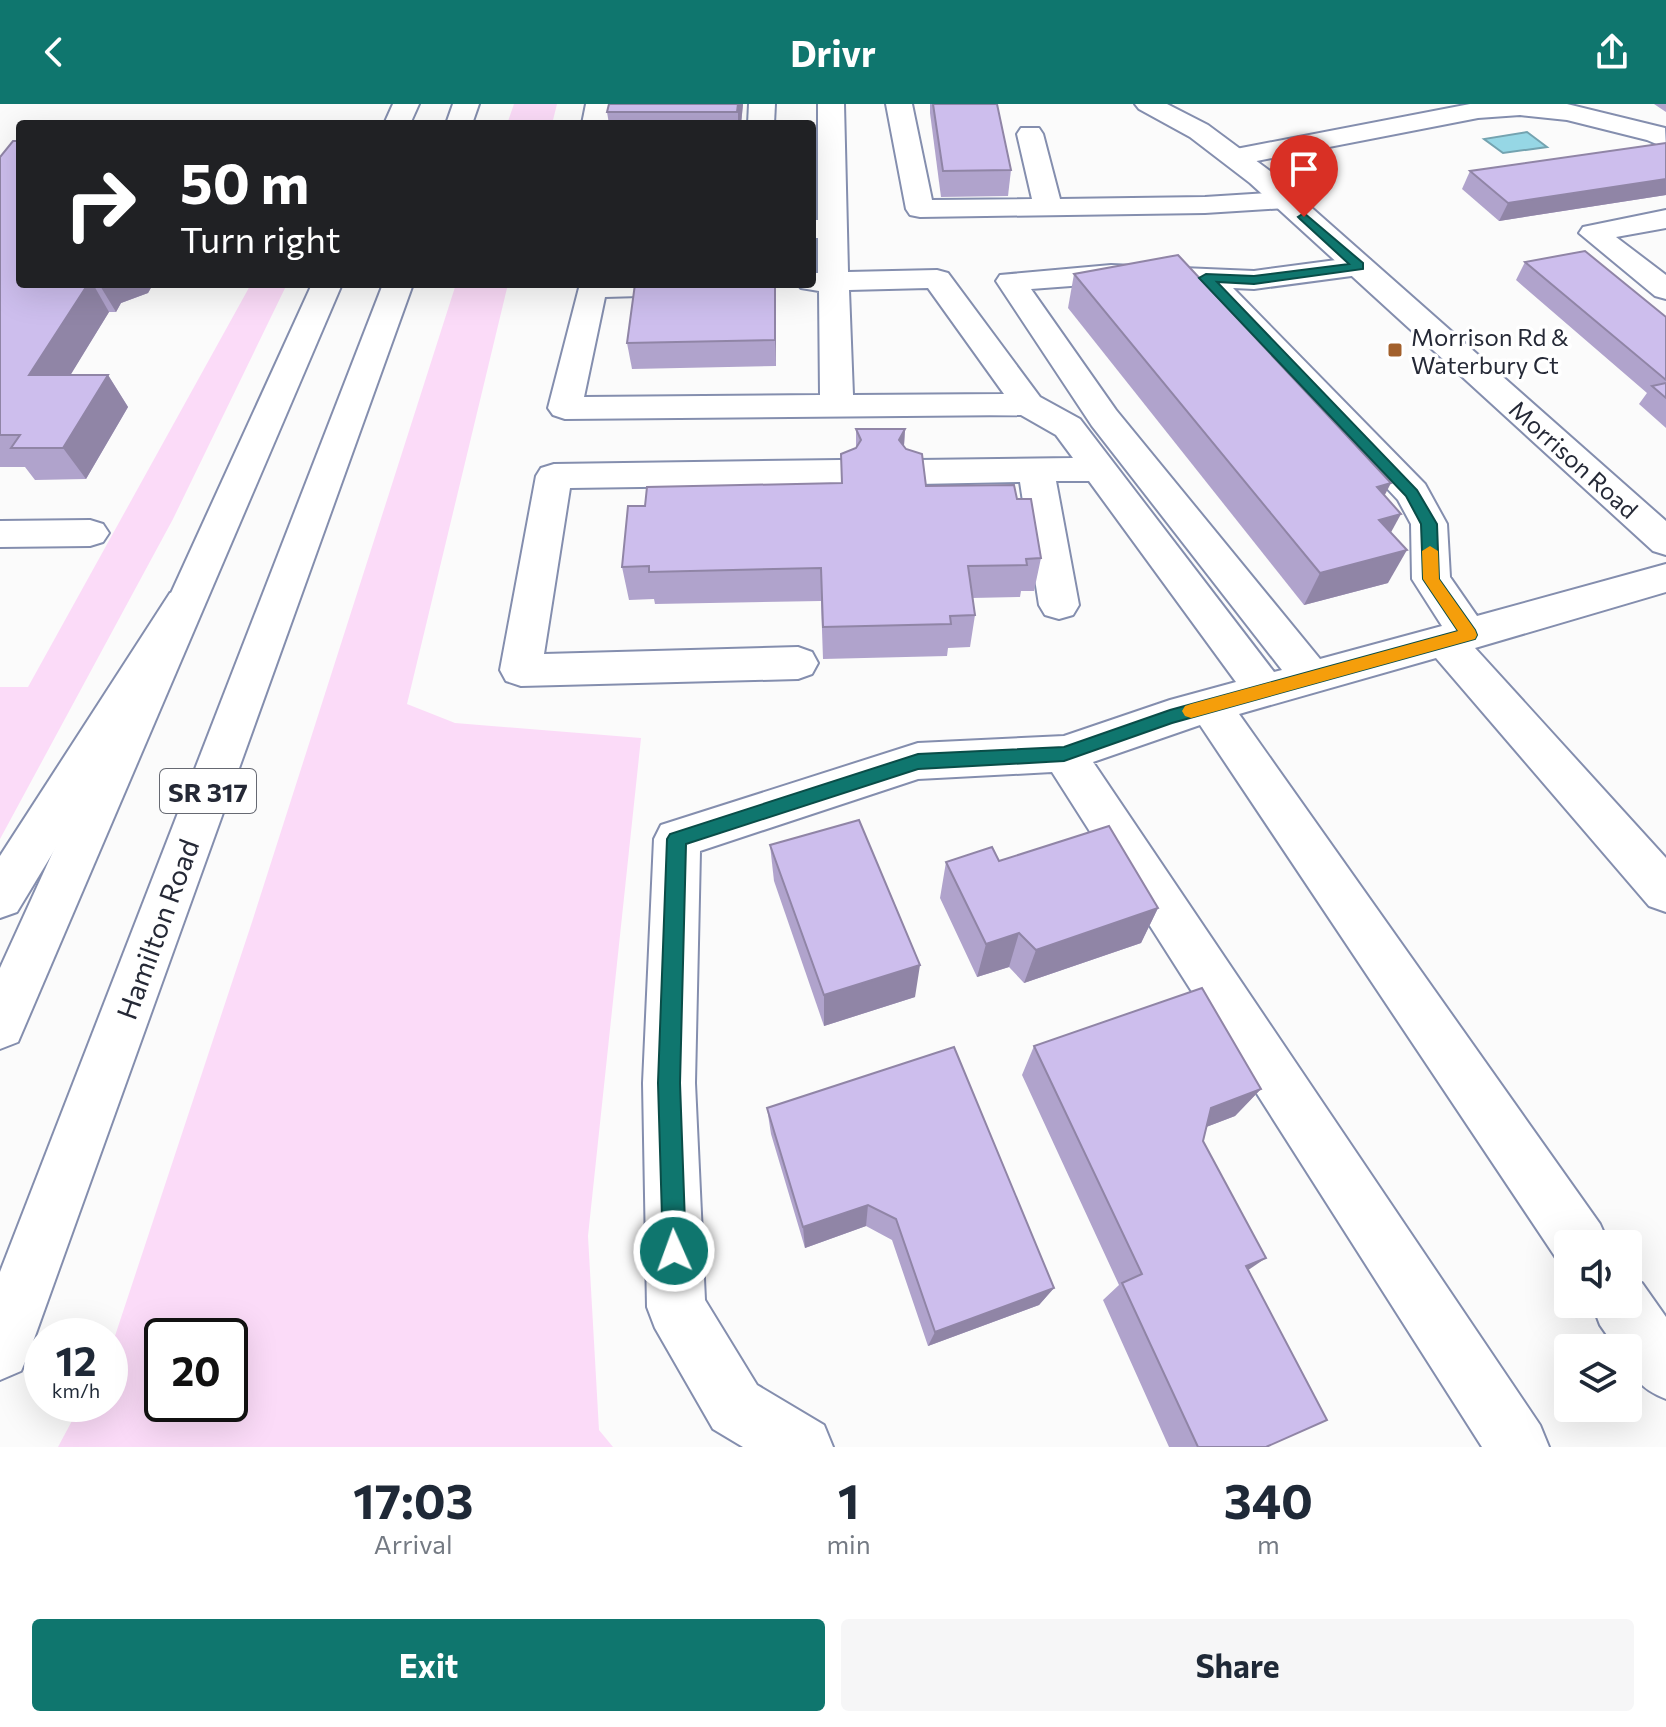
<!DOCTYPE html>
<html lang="en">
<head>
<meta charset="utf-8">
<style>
  :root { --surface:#fff; --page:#f6f6f7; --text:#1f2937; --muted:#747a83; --accent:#0f766e }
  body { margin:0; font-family:Commissioner,sans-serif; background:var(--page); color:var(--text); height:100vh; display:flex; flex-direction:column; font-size:30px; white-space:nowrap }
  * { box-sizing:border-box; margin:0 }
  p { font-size:26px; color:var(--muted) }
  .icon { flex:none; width:44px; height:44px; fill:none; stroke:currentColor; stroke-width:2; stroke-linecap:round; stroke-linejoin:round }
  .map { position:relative; height:1343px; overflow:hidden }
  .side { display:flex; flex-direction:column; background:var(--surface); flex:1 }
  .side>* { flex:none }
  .banner { position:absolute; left:16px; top:16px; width:800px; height:168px; border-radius:8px; box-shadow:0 8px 32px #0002; background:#202124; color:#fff; overflow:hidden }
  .tools { position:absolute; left:1554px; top:1126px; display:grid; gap:16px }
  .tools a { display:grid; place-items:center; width:88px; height:88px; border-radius:8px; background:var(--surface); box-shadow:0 8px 32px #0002; font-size:40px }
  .speed { position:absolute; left:24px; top:1214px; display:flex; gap:16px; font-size:40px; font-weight:700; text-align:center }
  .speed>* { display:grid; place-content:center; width:104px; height:104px; border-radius:50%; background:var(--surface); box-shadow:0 8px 32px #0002; line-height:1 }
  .speed small { font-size:20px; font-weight:400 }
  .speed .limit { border:4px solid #111; border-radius:12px; background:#fff; color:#111 }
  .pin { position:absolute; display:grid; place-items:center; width:68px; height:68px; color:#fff; margin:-82px -34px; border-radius:50% 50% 50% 0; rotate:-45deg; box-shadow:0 0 8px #0007 }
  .pin .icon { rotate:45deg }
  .me { position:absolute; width:88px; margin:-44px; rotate:358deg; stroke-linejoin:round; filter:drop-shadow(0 0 6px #0008) }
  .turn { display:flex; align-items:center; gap:28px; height:168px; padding:0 32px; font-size:36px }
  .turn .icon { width:104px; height:104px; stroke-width:2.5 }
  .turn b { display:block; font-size:56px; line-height:68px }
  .eta { display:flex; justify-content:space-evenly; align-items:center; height:136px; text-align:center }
  .eta b { font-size:48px; font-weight:700; line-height:56px }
  .button { display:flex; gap:16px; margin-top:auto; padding:16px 32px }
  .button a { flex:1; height:92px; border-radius:8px; background:var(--accent); color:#fff; font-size:32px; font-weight:700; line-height:92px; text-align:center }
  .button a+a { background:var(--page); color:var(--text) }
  header { display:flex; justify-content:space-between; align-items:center; height:104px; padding:0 32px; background:var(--accent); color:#fff; font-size:36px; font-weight:700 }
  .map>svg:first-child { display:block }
  .green { fill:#fbdbf8; fill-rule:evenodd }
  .water { fill:#96d7e5; stroke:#74a3b0; stroke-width:2 }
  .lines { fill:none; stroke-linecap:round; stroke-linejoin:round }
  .minor-casing { stroke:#848eae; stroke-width:4 }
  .major-casing { stroke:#848eae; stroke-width:4 }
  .highway-casing { stroke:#848eae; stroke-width:4 }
  .minor { fill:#fff; fill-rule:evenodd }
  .major { fill:#fff; fill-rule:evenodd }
  .highway { fill:#fff; fill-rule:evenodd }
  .wall { fill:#b0a3cc }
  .shaded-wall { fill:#9085a6 }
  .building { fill:#cdbeed; stroke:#9085a6; stroke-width:2 }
  .route { fill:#0f766e; stroke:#0a4d48; stroke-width:2 }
  .slow { fill:#f59e0b }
  .poi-dot { fill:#a2602c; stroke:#fff; stroke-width:3 }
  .labels { text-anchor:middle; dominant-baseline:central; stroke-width:7; stroke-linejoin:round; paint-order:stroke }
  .far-poi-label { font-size:24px; fill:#252936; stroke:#fff; text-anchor:start }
  .far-street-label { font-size:24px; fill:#252936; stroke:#fff }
  .shield { fill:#fff; stroke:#666972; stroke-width:2 }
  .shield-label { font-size:26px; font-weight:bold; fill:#252936 }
  .street-label { font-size:28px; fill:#252936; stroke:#fff }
</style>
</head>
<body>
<header><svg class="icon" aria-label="back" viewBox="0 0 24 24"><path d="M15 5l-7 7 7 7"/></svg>Drivr<svg class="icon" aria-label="share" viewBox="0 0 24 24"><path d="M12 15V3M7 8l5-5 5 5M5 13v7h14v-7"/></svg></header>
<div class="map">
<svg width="1666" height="1343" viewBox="0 0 1666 1343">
  <rect width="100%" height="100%" fill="#fbfbfb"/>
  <g class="green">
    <path d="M 514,0 L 557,0 L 552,20 L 507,20 Z"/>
    <path d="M 251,180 L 287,180 L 173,415 L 0,735 L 0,583 L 28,583 Z"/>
    <path d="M 456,180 L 508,180 L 407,600 L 455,619 L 641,634 L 588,1132 L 599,1326 L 613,1343 L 58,1343 L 81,1300 L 110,1300 L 110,1247 L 253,815 ZM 230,1232 L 230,1300 L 162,1300 L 162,1232 Z"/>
  </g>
  <path class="water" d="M 1527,28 L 1547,43 L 1503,49 L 1484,35 Z"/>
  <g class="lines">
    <g class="minor-casing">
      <g id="minor">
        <path d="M 586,0 L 612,0 L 608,20 L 582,20 Z"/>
        <path d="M 749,0 L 775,0 L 774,20 L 748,20 Z"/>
        <path d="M 818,0 L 844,0 L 848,168 L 937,166 L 948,169 L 1040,293 L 1080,315 L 1274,568 L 1282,566 L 1092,322 L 996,177 L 1000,171 L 1111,161 L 1254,167 L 1359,153 L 1370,156 L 1374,162 L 1370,168 L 1359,171 L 1254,185 L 1233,184 L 1425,380 L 1447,420 L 1450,473 L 1477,512 L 1666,460 L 1666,488 L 1475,544 L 1666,754 L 1666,808 L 1649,802 L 1436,554 L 1239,610 L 1600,1120 L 1609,1140 L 1568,1140 L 1568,1164 L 1560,1160 L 1200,621 L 1093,658 L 1540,1321 L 1549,1343 L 1482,1343 L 1052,668 L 918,675 L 700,747 L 695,979 L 705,1196 L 757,1281 L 824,1321 L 833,1343 L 743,1343 L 713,1325 L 655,1224 L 647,1203 L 643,979 L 654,735 L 661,721 L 918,639 L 1064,632 L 1170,596 L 1236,578 L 1089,377 L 1056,377 L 1079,501 L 1073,511 L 1059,515 L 1045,511 L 1039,501 L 1020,378 L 918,380 L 905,376 L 900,368 L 905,360 L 918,356 L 1073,354 L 1056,331 L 1021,311 L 565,315 L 553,311 L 548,304 L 580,180 L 762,180 L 758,186 L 747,189 L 605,193 L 584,293 L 820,291 L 819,187 L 801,184 L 798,180 L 812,180 L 812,169 L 818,169 L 818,134 L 812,134 L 812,116 L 818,116 ZM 1111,179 L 1198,183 L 1398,396 L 1411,420 L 1412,475 L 1442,522 L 1320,555 L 1116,306 L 1031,185 ZM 928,184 L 1004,290 L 853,291 L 849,186 Z"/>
        <path d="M 886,0 L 912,0 L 932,96 L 1032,95 L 1017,30 L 1021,24 L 1039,24 L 1043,30 L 1060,95 L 1205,93 L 1286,88 L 1296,90 L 1300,96 L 1296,102 L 1286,104 L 1205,109 L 920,113 L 910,111 L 906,105 Z"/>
        <path d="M 1470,0 L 1567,0 L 1665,24 L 1666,44 L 1647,36 L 1567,16 L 1520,11 L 1478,14 L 1236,61 L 1227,59 L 1223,53 L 1227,47 L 1236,45 Z"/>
        <path d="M 1666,106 L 1666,124 L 1616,133 L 1666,171 L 1666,195 L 1655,192 L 1579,129 L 1583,123 Z"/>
        <path d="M 840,356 L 853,360 L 858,368 L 853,376 L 840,380 L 570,384 L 544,550 L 798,543 L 812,548 L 818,559 L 812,570 L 798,575 L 521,582 L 506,577 L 500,566 L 536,372 L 541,364 L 554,360 Z"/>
        <path d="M 90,416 L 103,420 L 109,429 L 103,438 L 90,442 L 0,443 L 0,417 Z"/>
        <path d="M 1628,1173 L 1642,1179 L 1666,1213 L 1666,1295 C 1641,1285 1628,1272 1628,1244 L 1616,1244 L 1600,1221 L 1592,1200 L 1628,1200 Z"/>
      </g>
    </g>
    <g class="major-casing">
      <g id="major">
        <path d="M 393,0 L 419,0 L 410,20 L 384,20 Z"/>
        <path d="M 453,0 L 479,0 L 472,20 L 446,20 Z"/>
        <path d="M 1135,0 L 1167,0 L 1208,21 L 1270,67 L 1666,417 L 1666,451 L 1653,447 L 1250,79 L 1190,33 L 1139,5 Z"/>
        <path d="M 312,180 L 342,180 L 18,938 L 0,945 L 0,864 Z"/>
        <path d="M 383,180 L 413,180 L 30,1246 L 21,1267 L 0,1276 L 0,1168 Z"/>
      </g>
    </g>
    <g class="highway-casing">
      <path id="highway" d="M 184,485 L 198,489 L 204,499 L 17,808 L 0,814 L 0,752 L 170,489 Z"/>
    </g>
    <use href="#minor" class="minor"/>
    <use href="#major" class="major"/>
    <use href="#highway" class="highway"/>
  </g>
  <g class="wall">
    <path d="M 743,0 L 741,20 L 609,20 L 607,8 Z"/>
    <path d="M 930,0 L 997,0 L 1011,66 L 1008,92 L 941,93 L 930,9 Z"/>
    <path d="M 1654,0 L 1666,0 L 1666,8 Z"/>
    <path d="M 1666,39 L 1666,91 L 1499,117 L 1462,85 L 1470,67 Z"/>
    <path d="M 0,53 L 20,180 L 153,180 L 148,189 L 121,199 L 116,208 L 109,208 L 70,271 L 108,271 L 128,303 L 86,375 L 35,376 L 25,363 L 0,363 Z"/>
    <path d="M 1525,158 L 1666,213 L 1666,324 L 1639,300 L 1647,289 L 1516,176 Z"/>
    <path d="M 1074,170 L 1384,392 L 1391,428 L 1388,479 L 1304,501 L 1068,204 Z"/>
    <path d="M 775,180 L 776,262 L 632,265 L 627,239 Z"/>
    <path d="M 856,325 L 905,325 L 904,342 L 926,382 L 1017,395 L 1041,454 L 1034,487 L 1021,487 L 1020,493 L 972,494 L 975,511 L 970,543 L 948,544 L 947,552 L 823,555 L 821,497 L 655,500 L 654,495 L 629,496 L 622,463 L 645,402 L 841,379 L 841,350 L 856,344 Z"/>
    <path d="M 770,741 L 915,893 L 824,922 L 774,777 Z"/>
    <path d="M 999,757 L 1158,804 L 1141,839 L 1024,879 L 1009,863 L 977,873 L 940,794 L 946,758 Z"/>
    <path d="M 1034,942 L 1261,985 L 1235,1012 L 1206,1023 L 1203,1037 L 1248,1166 L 1266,1343 L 1169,1343 L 1103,1196 L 1119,1181 L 1022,971 Z"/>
    <path d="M 767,1004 L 1054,1184 L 1039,1201 L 928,1242 L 892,1136 L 866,1122 L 805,1144 L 771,1030 Z"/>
  </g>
  <g class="shaded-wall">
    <path d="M 738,0 L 743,0 L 741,20 L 738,20 Z"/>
    <path d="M 1666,75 L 1666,91 L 1499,117 L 1508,99 Z"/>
    <path d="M 88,180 L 93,180 L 109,208 L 51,303 L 29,271 Z"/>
    <path d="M 99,180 L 153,180 L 148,189 L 121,199 L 116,208 Z"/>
    <path d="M 775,180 L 776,192 L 776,262 L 775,236 Z"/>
    <path d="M 108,271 L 128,303 L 86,375 L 63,344 Z"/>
    <path d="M 905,325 L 903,358 L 899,336 Z"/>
    <path d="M 1391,379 L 1374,412 L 1377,383 Z"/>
    <path d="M 1401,410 L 1383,443 L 1379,416 Z"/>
    <path d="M 1407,446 L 1388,479 L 1304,501 L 1320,469 Z"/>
    <path d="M 1158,804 L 1141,839 L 1024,879 L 1036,846 Z"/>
    <path d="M 1019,829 L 1009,863 L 977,873 L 986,840 Z"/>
    <path d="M 920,861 L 915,893 L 824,922 L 824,891 Z"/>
    <path d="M 1261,985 L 1235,1012 L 1188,1030 L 1211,1004 Z"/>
    <path d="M 868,1101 L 866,1122 L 805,1144 L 803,1123 Z"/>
    <path d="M 1266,1154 L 1238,1173 L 1246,1162 Z"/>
    <path d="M 1054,1184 L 1039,1201 L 928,1242 L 935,1228 Z"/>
  </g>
  <g class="building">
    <path d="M 609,0 L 738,0 L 737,8 L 607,8 Z"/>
    <path d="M 933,0 L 997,0 L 1011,66 L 943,67 Z"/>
    <path d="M 13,37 L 20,37 L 20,180 L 88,180 L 29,271 L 108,271 L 63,344 L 11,344 L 20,331 L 0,331 L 0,53 Z"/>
    <path d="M 1666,39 L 1666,75 L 1508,99 L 1470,67 Z"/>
    <path d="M 1585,147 L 1666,213 L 1666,276 L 1525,158 Z"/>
    <path d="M 1178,151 L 1391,379 L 1377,383 L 1401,410 L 1379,416 L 1407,446 L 1320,469 L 1074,170 Z"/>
    <path d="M 635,180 L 775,180 L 775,236 L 627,239 Z"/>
    <path d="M 1666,279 L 1666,294 L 1652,282 Z"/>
    <path d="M 856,325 L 905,325 L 899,336 L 906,345 L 922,350 L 926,382 L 1014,381 L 1017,395 L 1031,395 L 1041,454 L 1026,455 L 1027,461 L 968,462 L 975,511 L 950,512 L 951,520 L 823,523 L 821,464 L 649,468 L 649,462 L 622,463 L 628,402 L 645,402 L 647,383 L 842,379 L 841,350 L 856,344 L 861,336 Z"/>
    <path d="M 859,716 L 920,861 L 824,891 L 770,741 Z"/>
    <path d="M 1109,722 L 1158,804 L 1036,846 L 1019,829 L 986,840 L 946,758 L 992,743 L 999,757 Z"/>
    <path d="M 1202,884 L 1261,985 L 1211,1004 L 1203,1037 L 1266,1154 L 1246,1162 L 1327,1316 L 1266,1343 L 1198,1343 L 1122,1179 L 1142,1170 L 1034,942 Z"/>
    <path d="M 954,943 L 1054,1184 L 935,1228 L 896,1115 L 868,1101 L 803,1123 L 767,1004 Z"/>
  </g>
  <path class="route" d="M 1304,109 L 1363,159 L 1363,165 L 1254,180 L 1217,178 L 1417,386 L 1437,420 L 1439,475 L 1475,526 L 1477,531 L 1475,535 L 1172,619 L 1064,657 L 918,665 L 686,740 L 680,979 L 686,1147 L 683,1156 L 674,1159 L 666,1156 L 663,1147 L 658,979 L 667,735 L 670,730 L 918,650 L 1064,643 L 1170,606 L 1458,527 L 1423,475 L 1421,420 L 1406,392 L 1199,174 L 1206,170 L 1254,172 L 1349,160 L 1300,115 L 1298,113 Z"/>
  <path class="slow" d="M 1430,442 L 1438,447 L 1439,475 L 1475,526 L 1477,531 L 1475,535 L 1191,614 L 1185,612 L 1182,607 L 1185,602 L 1191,600 L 1458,527 L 1423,475 L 1422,447 Z"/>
  <rect class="poi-dot" x="1387" y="238" width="16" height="16" rx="4"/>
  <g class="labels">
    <g class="far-poi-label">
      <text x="1411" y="232">Morrison Rd &amp;<tspan x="1411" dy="28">Waterbury Ct</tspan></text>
    </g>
    <g class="far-street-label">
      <text transform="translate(1574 355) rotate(42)">Morrison Road</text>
    </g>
    <rect class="shield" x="160" y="665" width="96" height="44" rx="6"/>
    <g class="shield-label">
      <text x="208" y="687">SR 317</text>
    </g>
    <g class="street-label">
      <text transform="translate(157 825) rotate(-70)">Hamilton Road</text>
    </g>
  </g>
</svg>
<div class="tools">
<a><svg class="icon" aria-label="sound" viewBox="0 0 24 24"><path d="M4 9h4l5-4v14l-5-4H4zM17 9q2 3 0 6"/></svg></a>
<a><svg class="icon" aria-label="layers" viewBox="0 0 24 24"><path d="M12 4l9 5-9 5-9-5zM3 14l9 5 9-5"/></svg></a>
</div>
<div class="speed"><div>12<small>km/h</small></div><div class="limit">20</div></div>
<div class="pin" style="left:1304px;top:113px;background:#d93025"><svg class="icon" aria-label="arrive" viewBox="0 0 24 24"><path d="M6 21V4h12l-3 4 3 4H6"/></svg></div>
<svg class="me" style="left:674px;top:1147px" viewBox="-20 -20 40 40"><circle r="17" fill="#0f766e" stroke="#fff" stroke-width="3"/><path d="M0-11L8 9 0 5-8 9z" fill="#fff"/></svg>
<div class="banner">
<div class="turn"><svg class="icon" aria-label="right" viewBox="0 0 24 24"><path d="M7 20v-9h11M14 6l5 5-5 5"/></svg><div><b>50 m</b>Turn right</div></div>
</div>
</div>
<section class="side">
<div class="eta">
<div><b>17:03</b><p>Arrival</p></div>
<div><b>1</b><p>min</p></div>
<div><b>340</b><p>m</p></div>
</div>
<div class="button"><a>Exit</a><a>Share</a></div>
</section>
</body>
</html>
